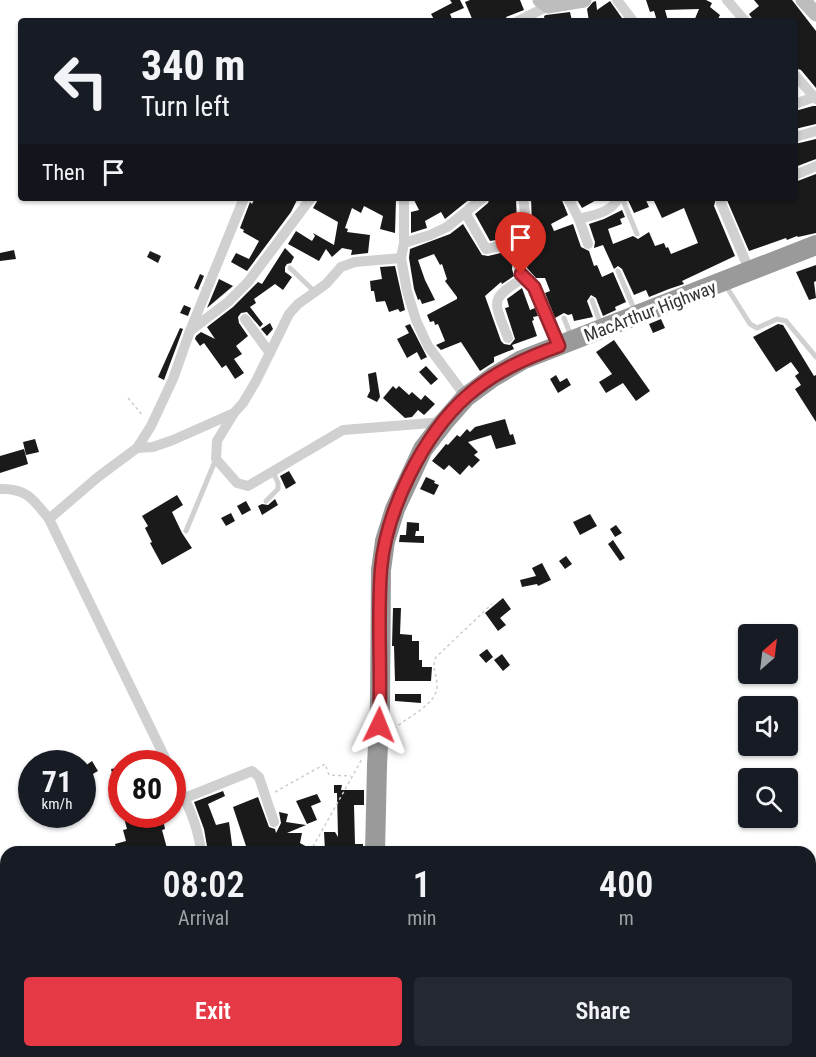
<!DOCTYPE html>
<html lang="en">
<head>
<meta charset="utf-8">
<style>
  :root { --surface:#171b24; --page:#242831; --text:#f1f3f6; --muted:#9ea1a6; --accent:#e63946 }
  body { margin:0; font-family:"Roboto Condensed",sans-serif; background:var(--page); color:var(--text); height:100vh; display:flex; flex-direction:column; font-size:22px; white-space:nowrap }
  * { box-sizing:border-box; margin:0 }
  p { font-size:20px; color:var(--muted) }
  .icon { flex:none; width:33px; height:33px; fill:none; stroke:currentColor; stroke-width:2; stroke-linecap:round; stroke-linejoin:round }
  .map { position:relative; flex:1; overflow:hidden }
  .panel { position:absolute; left:0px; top:846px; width:816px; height:212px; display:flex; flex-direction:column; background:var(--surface); border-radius:18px 18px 0 0; box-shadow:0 2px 4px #0004 }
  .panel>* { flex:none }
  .guide { position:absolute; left:18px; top:18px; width:780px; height:183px; border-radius:6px; box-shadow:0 2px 4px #0004; background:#171b24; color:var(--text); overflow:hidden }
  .needle { width:39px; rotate:28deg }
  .controls { position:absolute; left:738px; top:624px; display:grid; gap:12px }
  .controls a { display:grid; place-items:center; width:60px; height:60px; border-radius:6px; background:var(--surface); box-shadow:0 2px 4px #0004; font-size:30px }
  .speed { position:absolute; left:18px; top:750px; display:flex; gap:12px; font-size:30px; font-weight:700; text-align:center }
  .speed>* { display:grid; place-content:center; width:78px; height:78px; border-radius:50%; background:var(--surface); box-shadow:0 2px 4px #0004; line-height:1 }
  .speed small { font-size:15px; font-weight:400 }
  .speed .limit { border:9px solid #d22; background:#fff; color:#111 }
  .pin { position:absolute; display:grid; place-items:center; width:51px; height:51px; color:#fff; margin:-62px -26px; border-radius:50% 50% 50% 0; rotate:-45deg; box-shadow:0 0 6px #0007 }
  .pin .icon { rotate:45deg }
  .me { position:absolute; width:66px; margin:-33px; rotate:2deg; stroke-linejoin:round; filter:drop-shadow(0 0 4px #0008) }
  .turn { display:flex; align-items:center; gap:21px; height:126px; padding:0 24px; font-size:27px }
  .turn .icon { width:78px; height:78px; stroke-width:2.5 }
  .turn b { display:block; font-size:42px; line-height:51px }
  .then { display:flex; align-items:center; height:57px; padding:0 24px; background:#0003; gap:12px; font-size:22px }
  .eta { display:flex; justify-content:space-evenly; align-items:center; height:102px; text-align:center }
  .eta b { font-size:36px; font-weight:600; line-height:42px }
  .primary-button { display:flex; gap:12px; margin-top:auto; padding:12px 24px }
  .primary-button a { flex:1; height:69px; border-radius:6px; background:var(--accent); color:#fff; font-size:24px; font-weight:600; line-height:69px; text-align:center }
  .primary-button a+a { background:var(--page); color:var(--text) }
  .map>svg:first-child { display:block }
  .building { fill:#1a1a1a }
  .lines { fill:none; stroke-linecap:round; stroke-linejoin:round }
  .path { stroke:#cdcdcd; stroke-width:1.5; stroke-dasharray:3 3; stroke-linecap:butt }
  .lane { stroke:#d0d0d0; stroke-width:5 }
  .street { stroke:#d0d0d0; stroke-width:10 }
  .secondary { stroke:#bdbdbd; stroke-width:15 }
  .highway { stroke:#9a9a9a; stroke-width:20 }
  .highway-bridge { stroke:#9a9a9a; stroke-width:20 }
  .route-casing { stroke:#96252e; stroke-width:15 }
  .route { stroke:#e63946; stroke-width:10 }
  .labels { text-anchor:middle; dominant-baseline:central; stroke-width:6; stroke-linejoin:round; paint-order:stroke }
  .street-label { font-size:18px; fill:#333; stroke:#fff }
</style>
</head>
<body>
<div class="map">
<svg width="816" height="1057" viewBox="0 0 816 1057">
  <rect width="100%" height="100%" fill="#fff"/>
  <g class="building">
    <path d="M 450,0 L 460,0 L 464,8 L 450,14 L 453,21 L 435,21 L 431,14 L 452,3 Z"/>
    <path d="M 470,0 L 520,0 L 524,10 L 506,17 L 507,19 L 503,21 L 473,21 L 465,2 Z"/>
    <path d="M 646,0 L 706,0 L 712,3 L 710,7 L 720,15 L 717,21 L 694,21 L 699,9 L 665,10 L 668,21 L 657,21 L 654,11 L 650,12 Z"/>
    <path d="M 754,0 L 792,0 L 816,31 L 816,88 L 801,70 L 795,68 L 795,21 L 754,21 L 749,14 L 759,6 Z"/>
    <path d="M 596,1 L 597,10 L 610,1 L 624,21 L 589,21 L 587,9 L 593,2 Z"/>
    <path d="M 570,12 L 572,21 L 545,21 L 544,16 L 546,15 Z"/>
    <path d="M 813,106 L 816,106 L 816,124 L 795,129 L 795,111 Z"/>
    <path d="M 816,139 L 816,159 L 795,167 L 795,144 Z"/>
    <path d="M 816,174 L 816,233 L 798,237 L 797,236 L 787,240 L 786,238 L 749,251 L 726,198 L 795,198 L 795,182 Z"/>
    <path d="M 255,198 L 298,198 L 291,212 L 247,271 L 231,262 L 236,253 L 249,259 L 259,241 L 243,232 L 244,230 L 240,228 L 250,202 L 252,204 Z"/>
    <path d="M 319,198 L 396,199 L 395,233 L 380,229 L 383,216 L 364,206 L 361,213 L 352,208 L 345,228 L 348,229 L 347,232 L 370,235 L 368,253 L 351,255 L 352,250 L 342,248 L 332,257 L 326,249 L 319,261 L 288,244 L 296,231 L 312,241 L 315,236 L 313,233 L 334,245 L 338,222 L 313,208 Z"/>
    <path d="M 413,198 L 471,198 L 445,219 L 441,212 L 425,221 L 427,228 L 411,233 L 411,212 L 419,210 Z"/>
    <path d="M 490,198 L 516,198 L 517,224 L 516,237 L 507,243 L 514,252 L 512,269 L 514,276 L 502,284 L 501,282 L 485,296 L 501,341 L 504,344 L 510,345 L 515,339 L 505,308 L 509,307 L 507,299 L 522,288 L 530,310 L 535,308 L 538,316 L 533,317 L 534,320 L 532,321 L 537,336 L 512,345 L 514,349 L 494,357 L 494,362 L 480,371 L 461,342 L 441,350 L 436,345 L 445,341 L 438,324 L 435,325 L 434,321 L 430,322 L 427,315 L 457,299 L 457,297 L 445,281 L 447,279 L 442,264 L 440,265 L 434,254 L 418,260 L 425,280 L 435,300 L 422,304 L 420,299 L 418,300 L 414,289 L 409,258 L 410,249 L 450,234 L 463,224 L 482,255 L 488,256 L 505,252 L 507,248 L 506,241 L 502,239 L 490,241 L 475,214 L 488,203 Z"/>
    <path d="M 531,198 L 561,198 L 568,215 L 551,224 L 554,231 L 573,224 L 581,247 L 589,251 L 594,266 L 597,265 L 602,277 L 613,272 L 626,302 L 615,307 L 616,310 L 603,316 L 596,298 L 591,295 L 587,301 L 593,317 L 574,321 L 572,314 L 568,315 L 564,313 L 555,318 L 545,293 L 550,291 L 545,278 L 536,278 L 527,268 L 532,225 Z"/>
    <path d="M 576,198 L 600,198 L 582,208 Z"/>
    <path d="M 627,198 L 645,198 L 649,207 L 634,213 Z"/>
    <path d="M 660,198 L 716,198 L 714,206 L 735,256 L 682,281 L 684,284 L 669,289 L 649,297 L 646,290 L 634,295 L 622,269 L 618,266 L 614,269 L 603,245 L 594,248 L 595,242 L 589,224 L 604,219 L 622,210 L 625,217 L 620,219 L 622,224 L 608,229 L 613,244 L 633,236 L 638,239 L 649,232 L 655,246 L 664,243 L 666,248 L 668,247 L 671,254 L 698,243 L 684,208 L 662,218 L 654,201 Z"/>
    <path d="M 285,248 L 294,257 L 291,263 L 287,264 L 285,267 L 285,272 L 292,277 L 283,290 L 275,284 L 254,299 L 256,303 L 250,307 L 263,324 L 260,327 L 247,312 L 241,313 L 238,317 L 239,323 L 248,336 L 236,346 L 242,354 L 234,359 L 244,373 L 235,379 L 226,365 L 222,368 L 204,343 L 200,346 L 195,339 L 196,336 L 201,332 L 215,339 L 207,327 L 233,307 L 258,282 L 262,284 Z"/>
    <path d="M 14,250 L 16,259 L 0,261 L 0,253 Z"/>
    <path d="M 150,251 L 161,256 L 158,263 L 147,257 Z"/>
    <path d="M 816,265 L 816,281 L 814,282 L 816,298 L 809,300 L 796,272 Z"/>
    <path d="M 395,266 L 405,310 L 400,312 L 398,309 L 389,312 L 385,301 L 376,302 L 374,291 L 371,291 L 370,281 L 382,279 L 380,267 Z"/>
    <path d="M 200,274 L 204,276 L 198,290 L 194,288 Z"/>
    <path d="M 219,279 L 233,286 L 207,308 Z"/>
    <path d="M 184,305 L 191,308 L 188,316 L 180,313 Z"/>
    <path d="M 661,319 L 665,328 L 653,333 L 649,324 Z"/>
    <path d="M 270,323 L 273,329 L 267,336 L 261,329 Z"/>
    <path d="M 410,324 L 427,357 L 421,360 L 417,352 L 407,358 L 397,339 L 409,333 L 405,326 Z"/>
    <path d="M 778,324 L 783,325 L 814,376 L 816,375 L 816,422 L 795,389 L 801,385 L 795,376 L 799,373 L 791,362 L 776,372 L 753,337 Z"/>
    <path d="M 180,328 L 183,329 L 164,380 L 158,377 Z"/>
    <path d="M 614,340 L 650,391 L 636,401 L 623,383 L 606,393 L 599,382 L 612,374 L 596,352 Z"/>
    <path d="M 426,366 L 438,379 L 431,385 L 419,372 Z"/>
    <path d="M 376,372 L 380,397 L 377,402 L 367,397 L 370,391 L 368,374 Z"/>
    <path d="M 556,375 L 560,382 L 567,378 L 571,385 L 558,393 L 550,379 Z"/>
    <path d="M 393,386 L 396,389 L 399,386 L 409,395 L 412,392 L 421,400 L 425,395 L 435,404 L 424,415 L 418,410 L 412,417 L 405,418 L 383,398 Z"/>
    <path d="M 505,419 L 510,435 L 513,434 L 516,444 L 496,449 L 491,435 L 468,442 L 478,452 L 474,455 L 480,460 L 472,468 L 469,465 L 460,475 L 449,465 L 444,470 L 432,461 L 446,444 L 448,445 L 457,435 L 460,437 L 467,429 L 470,432 L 475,427 Z"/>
    <path d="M 35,439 L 39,452 L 26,455 L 23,442 Z"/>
    <path d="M 24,449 L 28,464 L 0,473 L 0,456 Z"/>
    <path d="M 289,471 L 296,483 L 286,489 L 280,476 Z"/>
    <path d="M 426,477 L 435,481 L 434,483 L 439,485 L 434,495 L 420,489 Z"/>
    <path d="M 177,495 L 183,505 L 172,512 L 182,533 L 192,548 L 162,565 L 150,543 L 152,542 L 145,528 L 148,526 L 142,516 Z"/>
    <path d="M 275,499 L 278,505 L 262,515 L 258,506 L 262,504 L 268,505 Z"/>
    <path d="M 246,501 L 251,510 L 242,515 L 237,506 Z"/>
    <path d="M 231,513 L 235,521 L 226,526 L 221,518 Z"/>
    <path d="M 590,514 L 597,526 L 580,535 L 573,522 Z"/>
    <path d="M 407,522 L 419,523 L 419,531 L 416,531 L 415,536 L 424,536 L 424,543 L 399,542 L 400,535 L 406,535 Z"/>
    <path d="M 616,525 L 622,533 L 615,537 L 610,529 Z"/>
    <path d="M 613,540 L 625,558 L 620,561 L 608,544 Z"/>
    <path d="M 566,556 L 572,564 L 565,569 L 559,561 Z"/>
    <path d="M 542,563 L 551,580 L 538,586 L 537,584 L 522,587 L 520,580 L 536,576 L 532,568 Z"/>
    <path d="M 503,598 L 511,609 L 500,618 L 506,625 L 498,631 L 485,613 Z"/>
    <path d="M 393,608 L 401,608 L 400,634 L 412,635 L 412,641 L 419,641 L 419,660 L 422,660 L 422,667 L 432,667 L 431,681 L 395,681 L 394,646 L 392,646 Z"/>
    <path d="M 487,649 L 493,657 L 486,663 L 479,655 Z"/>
    <path d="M 502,654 L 510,665 L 503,671 L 494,660 Z"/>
    <path d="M 395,694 L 421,694 L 421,703 L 395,701 Z"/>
    <path d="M 92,761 L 98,771 L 91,775 L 85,766 Z"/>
    <path d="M 122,767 L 122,777 L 113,778 L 111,769 Z"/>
    <path d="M 334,785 L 342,785 L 341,790 L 364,790 L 364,805 L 354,805 L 355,844 L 363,844 L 363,852 L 325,851 L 324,832 L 335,832 L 338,837 L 337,793 L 334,793 Z"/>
    <path d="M 223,791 L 225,796 L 208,804 L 216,825 L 229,822 L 233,852 L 208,852 L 204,829 L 194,802 Z"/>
    <path d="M 317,794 L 321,802 L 311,806 L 317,820 L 307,824 L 296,801 Z"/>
    <path d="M 258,797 L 269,827 L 275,829 L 276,833 L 281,823 L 279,812 L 288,814 L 286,822 L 306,825 L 287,833 L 302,833 L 300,843 L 316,852 L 248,852 L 233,807 Z"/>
    <path d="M 138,814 L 162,814 L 165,829 L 162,830 L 168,852 L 117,852 L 115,844 L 126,841 L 123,830 L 127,829 L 124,818 Z"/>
  </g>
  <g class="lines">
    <g class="path">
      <path d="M 128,398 L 143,416"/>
      <path d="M 394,729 C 406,717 438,705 437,685 C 437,674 431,668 436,657 L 492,604"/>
      <path d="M 275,792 L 325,764 L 329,775 L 351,776"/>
      <path d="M 310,852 L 362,759"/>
      <path d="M 0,1037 L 6,1038"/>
    </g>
    <g class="lane">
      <path d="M 622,198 L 637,234"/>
      <path d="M 290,268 L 315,292"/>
      <path d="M 618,271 L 635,311"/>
      <path d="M 726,286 L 750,324 L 757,328 L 777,319 L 786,321 L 816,357"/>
      <path d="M 592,300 L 601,325"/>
      <path d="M 564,318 L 571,336"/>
      <path d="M 266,501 L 278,489 L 278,483 L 273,472"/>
      <path d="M 186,531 L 216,459"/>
    </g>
    <g class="street">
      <path d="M 617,0 L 633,21"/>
      <path d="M 727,0 L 745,21"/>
      <path d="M 518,21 L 548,6"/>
      <path d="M 795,75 L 816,99"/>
      <path d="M 795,104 L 814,97"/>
      <path d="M 795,137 L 816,131"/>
      <path d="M 795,175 L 816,166"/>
      <path d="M 404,198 L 404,243 L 401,258 L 407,291 L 416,320 L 428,346 L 466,397"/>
      <path d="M 523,198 C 528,222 522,245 519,269 L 521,274 L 534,287 L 559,346"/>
      <path d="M 568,198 L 579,219 C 592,215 612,213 618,198"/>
      <path d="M 721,203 L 750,272"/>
      <path d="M 466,214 L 486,249 L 500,246"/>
      <path d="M 579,219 L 588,244"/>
      <path d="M 404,243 L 430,235 L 447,227 L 483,198"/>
      <path d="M 245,319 L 270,353"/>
      <path d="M 190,331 L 244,198"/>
      <path d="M 508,338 C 494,301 488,299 524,278"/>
      <path d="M 234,413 L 217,441 L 216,459 L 237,483 L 248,486 L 343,430 L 444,422"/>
      <path d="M 137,448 L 153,447 L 173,440 L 234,413 L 243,403 L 256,381 L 289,314 L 298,304 L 326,284 L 341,267 L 355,262 L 401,258"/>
      <path d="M 0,489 C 27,488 34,500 49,519 L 98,477 L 137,448 L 151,426 L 173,379 L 190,331 L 228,302 L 248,282 L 311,198"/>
      <path d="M 49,519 L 168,764"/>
      <path d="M 172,773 C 185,799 198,823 201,852"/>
      <path d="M 185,798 L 252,771 L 259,777 L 274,822"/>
      <path d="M 0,891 L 6,893"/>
      <path d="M 0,976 L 6,977"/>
      <path d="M 202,1057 L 202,1052"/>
    </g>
    <g class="secondary">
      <path d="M 540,0 L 548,6 L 584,0"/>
      <path d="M 803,0 L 816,14"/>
      <path d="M 66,1052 L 98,1057"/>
      <path d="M 26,1057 L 53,1052"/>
      <path d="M 272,1057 L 283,1052"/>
    </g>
    <g class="highway">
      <path d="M 380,704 L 381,570 L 385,541 L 395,509 L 423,449 L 444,422 L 466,397 L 493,377 L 522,360 L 816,245"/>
      <path d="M 375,852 L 377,766"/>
      <path d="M 368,1057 L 369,1052"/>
    </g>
    <path class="highway-bridge" d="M 377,766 L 380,704"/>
  </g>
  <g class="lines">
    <g class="route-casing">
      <path id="route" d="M 379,725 C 382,673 377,621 381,569 C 386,511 423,435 467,396 C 494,372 526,358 559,346 L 534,287 L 521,274"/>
    </g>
    <use href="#route" class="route"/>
  </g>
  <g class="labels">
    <g class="street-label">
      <text transform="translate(650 311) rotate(-21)">MacArthur Highway</text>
    </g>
  </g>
</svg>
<div class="controls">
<a><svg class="needle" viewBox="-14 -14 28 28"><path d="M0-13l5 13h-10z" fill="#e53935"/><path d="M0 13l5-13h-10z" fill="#9ea1a6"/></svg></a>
<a><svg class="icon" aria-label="sound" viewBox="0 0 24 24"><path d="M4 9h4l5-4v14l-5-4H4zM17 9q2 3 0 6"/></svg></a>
<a><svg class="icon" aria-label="search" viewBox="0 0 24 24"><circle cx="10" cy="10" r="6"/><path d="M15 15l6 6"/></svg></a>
</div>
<div class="speed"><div>71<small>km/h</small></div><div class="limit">80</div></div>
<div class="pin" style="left:521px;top:274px;background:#d93025"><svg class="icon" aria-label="arrive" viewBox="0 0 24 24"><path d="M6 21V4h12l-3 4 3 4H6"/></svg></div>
<svg class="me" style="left:379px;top:725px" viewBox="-20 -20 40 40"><path d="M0-17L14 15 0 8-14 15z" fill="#e63946" stroke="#fff" stroke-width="4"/></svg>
<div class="guide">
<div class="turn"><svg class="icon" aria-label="left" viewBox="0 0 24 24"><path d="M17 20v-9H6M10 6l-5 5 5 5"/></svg><div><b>340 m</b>Turn left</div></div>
<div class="then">Then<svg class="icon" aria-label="arrive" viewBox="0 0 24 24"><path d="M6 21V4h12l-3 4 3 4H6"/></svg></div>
</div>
<section class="panel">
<div class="eta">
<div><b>08:02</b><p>Arrival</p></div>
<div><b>1</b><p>min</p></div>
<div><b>400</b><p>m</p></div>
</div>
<div class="primary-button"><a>Exit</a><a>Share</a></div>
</section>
</div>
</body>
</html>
